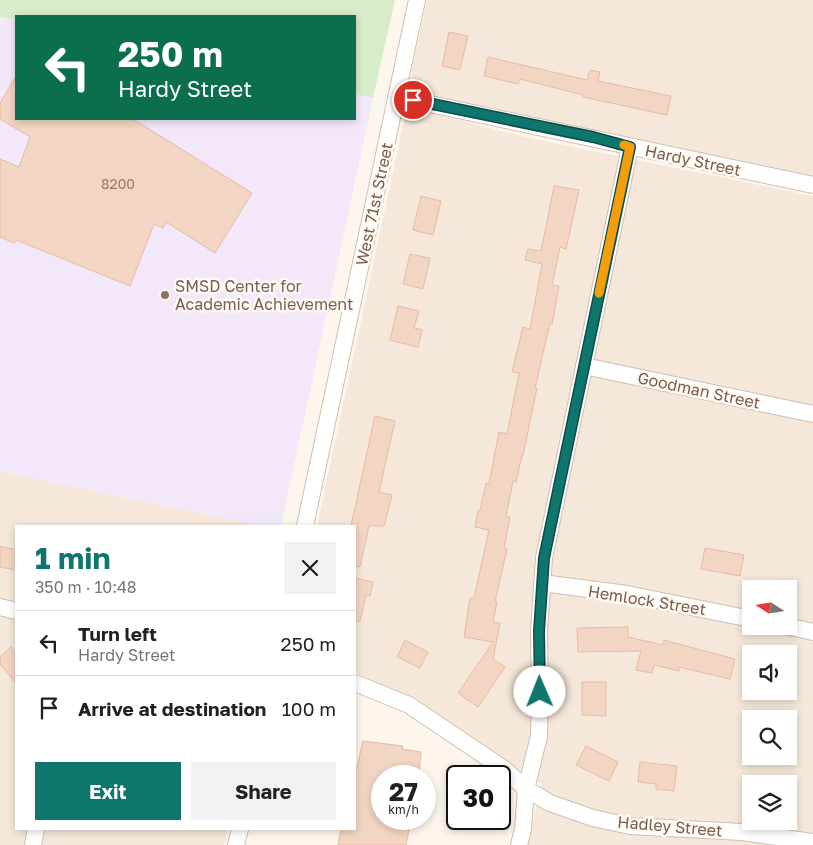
<!DOCTYPE html>
<html lang="en">
<head>
<meta charset="utf-8">
<style>
  :root { --surface:#fff; --page:#f2f2f2; --text:#202124; --muted:#757577; --line:#e0e0e0; --accent:#0f766e }
  body { margin:0; font-family:"Golos Text",sans-serif; background:var(--page); color:var(--text); height:100vh; display:flex; flex-direction:column; font-size:19px; white-space:nowrap }
  * { box-sizing:border-box; margin:0 }
  p { font-size:16px; color:var(--muted) }
  .icon { flex:none; width:28px; height:28px; fill:none; stroke:currentColor; stroke-width:2; stroke-linecap:round; stroke-linejoin:round }
  .map { position:relative; flex:1; overflow:hidden }
  .drawer { position:absolute; left:15px; top:525px; width:341px; height:305px; display:flex; flex-direction:column; background:var(--surface); border-radius:0px; box-shadow:0 2px 8px #0003 }
  .drawer>* { flex:none }
  .hud { position:absolute; left:15px; top:15px; width:341px; height:105px; border-radius:0px; box-shadow:0 2px 8px #0003; background:#0b6e4f; color:#fff; overflow:hidden }
  .needle { width:32px; rotate:282deg }
  .tools { position:absolute; left:742px; top:580px; display:grid; gap:10px }
  .tools a { display:grid; place-items:center; width:55px; height:55px; border-radius:0px; background:var(--surface); box-shadow:0 2px 8px #0003; font-size:25px }
  .speed { position:absolute; left:371px; top:765px; display:flex; gap:10px; font-size:25px; font-weight:700; text-align:center }
  .speed>* { display:grid; place-content:center; width:65px; height:65px; border-radius:50%; background:var(--surface); box-shadow:0 2px 8px #0003; line-height:1 }
  .speed small { font-size:12px; font-weight:400 }
  .speed .limit { border:2px solid #111; border-radius:8px; background:#fff; color:#111 }
  .pin { position:absolute; display:grid; place-items:center; width:42px; height:42px; color:#fff; margin:-21px; border:2px solid #fff; border-radius:50%; box-shadow:0 1px 5px #0007 }
  .me { position:absolute; width:55px; margin:-28px; rotate:359deg; stroke-linejoin:round; filter:drop-shadow(0 0 4px #0008) }
  .turn { display:flex; align-items:center; gap:18px; height:105px; padding:0 20px; font-size:22px }
  .turn .icon { width:65px; height:65px; stroke-width:2.5 }
  .turn b { display:block; font-size:35px; line-height:42px }
  .round { display:grid; place-items:center; flex:none; width:52px; height:52px; border-radius:0px; background:var(--page) }
  .head { display:flex; align-items:center; justify-content:space-between; height:85px; padding:0 20px }
  h1 { font-size:30px; font-weight:700; line-height:38px; color:var(--accent) }
  .action { display:flex; gap:10px; margin-top:auto; padding:10px 20px }
  .action a { flex:1; height:58px; border-radius:0px; background:var(--accent); color:#fff; font-size:20px; font-weight:700; line-height:58px; text-align:center }
  .action a+a { background:var(--page); color:var(--text) }
  ul { padding:0; list-style:none }
  li { display:flex; align-items:center; gap:15px; height:65px; padding:0 20px; border-top:1px solid var(--line) }
  li div { flex:1 }
  li b { display:block; font-size:19px }
  li em { font-style:normal }
  .map>svg:first-child { display:block }
  .residential { fill:#f5e8da; fill-rule:evenodd }
  .education { fill:#f3e8fa }
  .green { fill:#d8ecc9 }
  .building { fill:#f3d5c3; stroke:#e6bba3 }
  .lines { fill:none; stroke-linecap:round; stroke-linejoin:round }
  .minor-casing { stroke:#d1beb0; stroke-width:18 }
  .minor { stroke:#fff; stroke-width:16 }
  .route-casing { stroke:#0a4d48; stroke-width:12 }
  .route { stroke:#0f766e; stroke-width:9 }
  .slow { stroke:#f59e0b; stroke-width:9 }
  .education-dot { fill:#8d6e63; stroke:#fffaf3; stroke-width:2 }
  .labels { text-anchor:middle; dominant-baseline:central; stroke-width:5; stroke-linejoin:round; paint-order:stroke }
  .number-label { font-size:14px; fill:#987a6a }
  .street-label { font-size:16px; fill:#7a5c4d; stroke:#fffaf3 }
  .education-label { font-size:16px; fill:#785e54; stroke:#fffaf3; text-anchor:start }
</style>
</head>
<body>
<div class="map">
<svg width="813" height="845" viewBox="0 0 813 845">
  <rect width="100%" height="100%" fill="#fdf6ec"/>
  <g class="residential">
    <path d="M 427,0 L 813,0 L 813,178 L 420,94 L 413,84 L 411,73 Z"/>
    <path d="M 411,111 L 424,111 L 525,137 L 813,196 L 813,845 L 528,845 L 541,784 L 424,707 L 355,672 L 355,526 L 317,526 L 404,121 ZM 751,589 L 789,589 L 789,626 L 751,626 ZM 751,654 L 789,654 L 789,691 L 751,691 ZM 751,719 L 789,719 L 789,756 L 751,756 ZM 751,784 L 789,784 L 789,821 L 751,821 Z"/>
    <path d="M 0,471 L 261,526 L 16,526 L 16,829 L 228,829 L 224,845 L 0,845 Z"/>
  </g>
  <path class="education" d="M 0,17 L 16,20 L 16,119 L 355,119 L 355,94 L 373,98 L 281,526 L 261,526 L 0,471 Z"/>
  <path class="green" d="M 0,0 L 395,0 L 373,98 L 355,94 L 355,16 L 16,16 L 16,20 L 0,17 Z"/>
  <g class="building">
    <path d="M 449,32 L 468,36 L 460,70 L 442,66 Z"/>
    <path d="M 488,57 L 587,80 L 590,70 L 600,72 L 598,81 L 671,96 L 667,115 L 583,97 L 583,95 L 520,79 L 518,84 L 484,76 Z"/>
    <path d="M 16,76 L 16,119 L 133,119 L 252,193 L 215,253 L 166,222 L 163,228 L 154,224 L 130,286 L 16,240 L 14,243 L 0,237 L 0,159 L 19,167 L 30,137 L 0,119 L 0,103 Z"/>
    <path d="M 554,186 L 579,190 L 566,249 L 560,247 L 552,285 L 559,286 L 552,324 L 550,323 L 535,388 L 537,388 L 523,455 L 522,455 L 516,482 L 513,481 L 506,516 L 510,517 L 504,548 L 507,549 L 495,602 L 497,602 L 493,622 L 500,623 L 493,659 L 505,667 L 478,707 L 458,693 L 493,642 L 464,637 L 470,598 L 474,598 L 489,530 L 475,527 L 478,510 L 480,510 L 486,483 L 489,484 L 499,432 L 507,434 L 519,373 L 512,372 L 523,327 L 530,329 L 542,264 L 525,260 L 528,249 L 541,251 Z"/>
    <path d="M 421,196 L 441,201 L 433,235 L 413,230 Z"/>
    <path d="M 410,254 L 430,258 L 423,289 L 403,284 Z"/>
    <path d="M 398,306 L 419,311 L 414,328 L 422,330 L 418,347 L 390,340 Z"/>
    <path d="M 375,416 L 395,421 L 379,492 L 392,495 L 384,526 L 369,526 L 360,567 L 355,566 L 355,526 L 351,526 Z"/>
    <path d="M 0,546 L 16,550 L 16,570 L 0,567 Z"/>
    <path d="M 705,548 L 744,555 L 740,576 L 701,569 Z"/>
    <path d="M 355,578 L 373,582 L 370,596 L 366,595 L 360,621 L 355,621 Z"/>
    <path d="M 628,627 L 628,637 L 663,645 L 664,640 L 735,659 L 730,679 L 679,667 L 679,671 L 654,665 L 652,673 L 636,670 L 641,651 L 578,652 L 577,628 Z"/>
    <path d="M 405,640 L 428,652 L 420,668 L 397,657 Z"/>
    <path d="M 11,647 L 16,653 L 16,683 L 0,664 L 0,657 Z"/>
    <path d="M 582,682 L 606,682 L 606,716 L 582,715 Z"/>
    <path d="M 363,741 L 403,746 L 402,749 L 421,752 L 419,773 L 417,772 L 417,776 L 382,776 L 382,819 L 411,819 L 406,845 L 338,845 L 341,829 L 355,829 L 355,767 L 357,767 Z"/>
    <path d="M 586,746 L 618,762 L 609,781 L 576,765 Z"/>
    <path d="M 640,762 L 677,766 L 674,791 L 656,789 L 656,784 L 638,782 Z"/>
  </g>
  <g class="lines">
    <g class="minor-casing">
      <g id="minor">
        <path d="M 397,97 L 813,185"/>
        <path d="M 584,366 L 813,414"/>
        <path d="M 305,526 L 417,0"/>
        <path d="M 542,583 L 627,594 L 751,619"/>
        <path d="M 0,607 L 16,611"/>
        <path d="M 786,626 L 813,632"/>
        <path d="M 355,683 L 409,705 L 504,769 L 526,789 L 550,803 L 593,818 L 630,826 L 742,832 L 813,842"/>
        <path d="M 33,845 L 36,829"/>
        <path d="M 236,845 L 240,829"/>
        <path d="M 519,845 L 523,829 L 526,789 L 539,736 L 540,692 L 539,631 L 544,558 L 630,147"/>
      </g>
    </g>
    <use href="#minor" class="minor"/>
  </g>
  <g class="lines">
    <g class="route-casing">
      <path id="route" d="M 413,100 L 593,137 L 630,147 L 544,558 L 539,631 L 540,692"/>
    </g>
    <use href="#route" class="route"/>
    <path class="slow" d="M 599,293 L 630,147 L 624,145"/>
  </g>
  <circle class="education-dot" cx="165" cy="295" r="5"/>
  <g class="labels">
    <g class="number-label">
      <text x="118" y="183">8200</text>
    </g>
    <g class="street-label">
      <text transform="translate(693 160) rotate(12)">Hardy Street</text>
      <text transform="translate(374 204) rotate(-78)">West 71st Street</text>
      <text transform="translate(699 390) rotate(12)">Goodman Street</text>
      <text transform="translate(647 600) rotate(9)">Hemlock Street</text>
      <text transform="translate(670 826) rotate(5)">Hadley Street</text>
    </g>
    <g class="education-label">
      <text x="175" y="286">SMSD Center for<tspan x="175" dy="18">Academic Achievement</tspan></text>
    </g>
  </g>
</svg>
<div class="tools">
<a><svg class="needle" viewBox="-14 -14 28 28"><path d="M0-13l5 13h-10z" fill="#e53935"/><path d="M0 13l5-13h-10z" fill="#757577"/></svg></a>
<a><svg class="icon" aria-label="sound" viewBox="0 0 24 24"><path d="M4 9h4l5-4v14l-5-4H4zM17 9q2 3 0 6"/></svg></a>
<a><svg class="icon" aria-label="search" viewBox="0 0 24 24"><circle cx="10" cy="10" r="6"/><path d="M15 15l6 6"/></svg></a>
<a><svg class="icon" aria-label="layers" viewBox="0 0 24 24"><path d="M12 4l9 5-9 5-9-5zM3 14l9 5 9-5"/></svg></a>
</div>
<div class="speed"><div>27<small>km/h</small></div><div class="limit">30</div></div>
<div class="pin" style="left:413px;top:100px;background:#d93025"><svg class="icon" aria-label="arrive" viewBox="0 0 24 24"><path d="M6 21V4h12l-3 4 3 4H6"/></svg></div>
<svg class="me" style="left:540px;top:692px" viewBox="-20 -20 40 40"><circle r="19" fill="#fff"/><path d="M0-13L10 11 0 6-10 11z" fill="#0f766e"/></svg>
<div class="hud">
<div class="turn"><svg class="icon" aria-label="left" viewBox="0 0 24 24"><path d="M17 20v-9H6M10 6l-5 5 5 5"/></svg><div><b>250 m</b>Hardy Street</div></div>
</div>
<section class="drawer">
<div class="head"><div><h1>1 min</h1><p>350 m · 10:48</p></div><a class="round"><svg class="icon" aria-label="close" viewBox="0 0 24 24"><path d="M6 6l12 12M18 6L6 18"/></svg></a></div>
<ul>
<li><svg class="icon" aria-label="left" viewBox="0 0 24 24"><path d="M17 20v-9H6M10 6l-5 5 5 5"/></svg><div><b>Turn left</b><p>Hardy Street</p></div><em>250 m</em></li>
<li><svg class="icon" aria-label="arrive" viewBox="0 0 24 24"><path d="M6 21V4h12l-3 4 3 4H6"/></svg><div><b>Arrive at destination</b></div><em>100 m</em></li>
</ul>
<div class="action"><a>Exit</a><a>Share</a></div>
</section>
</div>
</body>
</html>
